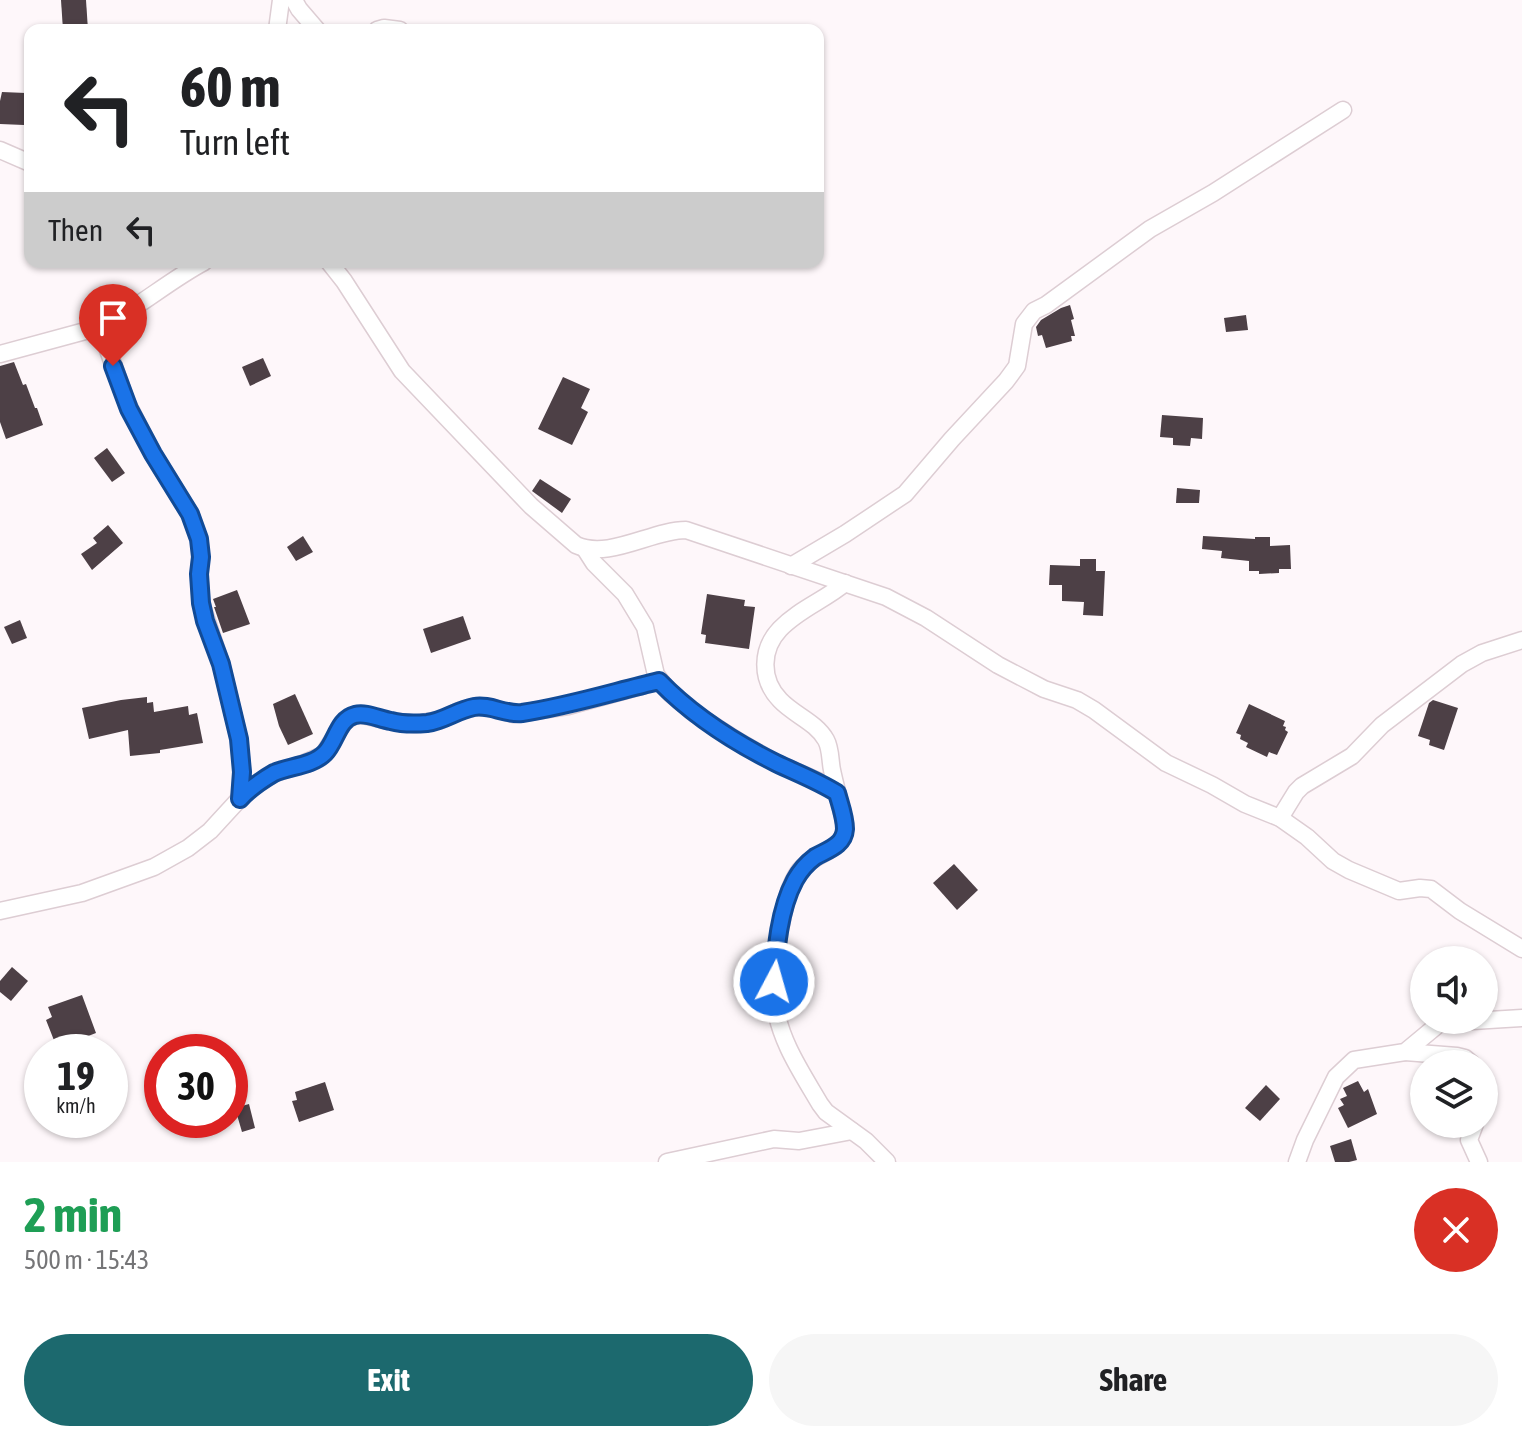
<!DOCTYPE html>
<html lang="en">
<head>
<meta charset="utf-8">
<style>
  :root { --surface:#fff; --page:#f6f6f6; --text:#202124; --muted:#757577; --accent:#1c696e }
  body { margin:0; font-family:"Asap Condensed",sans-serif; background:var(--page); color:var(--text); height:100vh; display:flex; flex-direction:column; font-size:30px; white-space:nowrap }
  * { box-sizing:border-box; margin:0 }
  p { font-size:26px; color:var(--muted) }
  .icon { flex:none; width:44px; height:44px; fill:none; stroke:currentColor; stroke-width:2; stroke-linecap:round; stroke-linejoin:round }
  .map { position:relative; height:1162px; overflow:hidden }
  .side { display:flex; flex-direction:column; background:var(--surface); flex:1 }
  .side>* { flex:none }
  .top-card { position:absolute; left:24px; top:24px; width:800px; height:244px; border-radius:16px; box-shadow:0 2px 6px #0004; background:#fff; color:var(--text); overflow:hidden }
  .controls { position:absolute; left:1410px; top:946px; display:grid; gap:16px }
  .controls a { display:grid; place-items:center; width:88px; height:88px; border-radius:50%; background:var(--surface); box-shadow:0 2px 6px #0004; font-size:40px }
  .speed { position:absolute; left:24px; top:1034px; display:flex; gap:16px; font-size:40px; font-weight:700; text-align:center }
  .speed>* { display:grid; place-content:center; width:104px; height:104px; border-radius:50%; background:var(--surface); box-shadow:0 2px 6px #0004; line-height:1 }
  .speed small { font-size:20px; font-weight:400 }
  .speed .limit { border:12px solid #d22; background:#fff; color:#111 }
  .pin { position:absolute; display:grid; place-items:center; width:68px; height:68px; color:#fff; margin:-82px -34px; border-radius:50% 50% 50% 0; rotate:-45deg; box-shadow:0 0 8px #0007 }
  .pin .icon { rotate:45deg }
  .me { position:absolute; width:88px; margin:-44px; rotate:6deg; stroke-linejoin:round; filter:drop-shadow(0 0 6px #0008) }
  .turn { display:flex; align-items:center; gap:28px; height:168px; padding:0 24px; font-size:36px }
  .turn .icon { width:104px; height:104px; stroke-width:2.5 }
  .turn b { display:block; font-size:56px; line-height:68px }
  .then { display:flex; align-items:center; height:76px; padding:0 24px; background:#0003; gap:16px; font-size:30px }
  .round { display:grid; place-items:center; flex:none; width:84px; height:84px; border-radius:42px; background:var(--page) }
  .summary { display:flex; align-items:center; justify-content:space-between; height:136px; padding:0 24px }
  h1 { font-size:48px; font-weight:700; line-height:60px; color:#1e9e55 }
  .primary-button { display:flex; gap:16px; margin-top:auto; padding:16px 24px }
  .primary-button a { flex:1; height:92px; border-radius:48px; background:var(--accent); color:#fff; font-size:32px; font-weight:700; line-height:92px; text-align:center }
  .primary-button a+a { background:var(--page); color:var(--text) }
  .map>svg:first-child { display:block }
  .building { fill:#4d4046 }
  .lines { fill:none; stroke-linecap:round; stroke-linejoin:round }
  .street-casing { stroke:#ddcdd3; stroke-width:19 }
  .street { stroke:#fff; stroke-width:16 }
  .route-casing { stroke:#114b97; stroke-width:20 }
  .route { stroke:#1a73e8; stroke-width:14 }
</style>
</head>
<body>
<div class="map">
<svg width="1522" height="1162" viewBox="0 0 1522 1162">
  <rect width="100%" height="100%" fill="#fef7fa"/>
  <g class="building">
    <path d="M 61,0 L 86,0 L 88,30 L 63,30 Z"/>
    <path d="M 2,92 L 26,93 L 24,125 L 0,124 L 0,101 Z"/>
    <path d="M 1070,305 L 1074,319 L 1071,320 L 1075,336 L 1071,336 L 1072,341 L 1046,348 L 1042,335 L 1038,336 L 1036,327 L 1041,320 L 1061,308 Z"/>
    <path d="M 1246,315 L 1248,330 L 1226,332 L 1224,318 Z"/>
    <path d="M 263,358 L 271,376 L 250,386 L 242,367 Z"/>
    <path d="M 14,362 L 23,385 L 26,384 L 35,408 L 37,408 L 43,425 L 6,439 L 0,422 L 0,366 Z"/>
    <path d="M 563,377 L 590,389 L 581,408 L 588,412 L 572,445 L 538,429 Z"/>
    <path d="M 1162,415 L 1203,418 L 1202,439 L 1191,438 L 1190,446 L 1173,445 L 1173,438 L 1160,437 Z"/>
    <path d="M 107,448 L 125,473 L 112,482 L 94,458 Z"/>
    <path d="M 540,479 L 571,499 L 562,513 L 532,491 Z"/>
    <path d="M 1177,488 L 1200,490 L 1199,503 L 1176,503 Z"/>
    <path d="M 108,525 L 123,543 L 92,570 L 81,554 L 97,543 L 93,538 Z"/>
    <path d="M 303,536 L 313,552 L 296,561 L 287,547 Z"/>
    <path d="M 1203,536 L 1255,539 L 1255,537 L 1270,537 L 1270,546 L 1290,545 L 1291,569 L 1279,569 L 1279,573 L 1259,574 L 1259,571 L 1249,571 L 1249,561 L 1221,558 L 1222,551 L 1202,549 Z"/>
    <path d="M 1080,559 L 1096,559 L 1096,571 L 1105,571 L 1103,616 L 1083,615 L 1084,602 L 1062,601 L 1062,585 L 1049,585 L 1050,565 L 1080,566 Z"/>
    <path d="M 237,590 L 250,624 L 223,633 L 214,607 L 216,607 L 213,599 Z"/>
    <path d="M 707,594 L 745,600 L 744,606 L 755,607 L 749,649 L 705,643 L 706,635 L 701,634 Z"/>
    <path d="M 463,616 L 471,639 L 431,653 L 423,629 Z"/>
    <path d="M 20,620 L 27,638 L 12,644 L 4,627 Z"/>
    <path d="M 295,694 L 313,734 L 288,745 L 279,726 L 273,704 Z"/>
    <path d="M 147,697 L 147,703 L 153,702 L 154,712 L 188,706 L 189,715 L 197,713 L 203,743 L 160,750 L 160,753 L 130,756 L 128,730 L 89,739 L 82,708 L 121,700 Z"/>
    <path d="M 1433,700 L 1458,708 L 1444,750 L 1429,745 L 1430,740 L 1418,736 L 1429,703 Z"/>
    <path d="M 1249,704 L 1285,721 L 1283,726 L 1286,727 L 1285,730 L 1288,732 L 1277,755 L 1269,752 L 1267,757 L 1246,747 L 1248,743 L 1240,739 L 1241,735 L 1236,733 Z"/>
    <path d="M 954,864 L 978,890 L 957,910 L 933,883 Z"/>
    <path d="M 12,967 L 28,981 L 11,1001 L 0,992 L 0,981 Z"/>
    <path d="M 82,995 L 96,1033 L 57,1048 L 46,1020 L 52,1017 L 48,1007 Z"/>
    <path d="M 1358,1081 L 1364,1092 L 1368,1089 L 1377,1114 L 1348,1128 L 1338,1108 L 1344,1105 L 1340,1099 L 1347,1096 L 1343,1088 Z"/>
    <path d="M 325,1082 L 334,1110 L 299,1122 L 292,1101 L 297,1100 L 295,1092 Z"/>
    <path d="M 1266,1085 L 1280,1099 L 1260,1121 L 1245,1108 Z"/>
    <path d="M 249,1104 L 255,1128 L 242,1132 L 235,1108 Z"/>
    <path d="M 1351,1139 L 1357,1160 L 1349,1162 L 1335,1162 L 1330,1146 Z"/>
  </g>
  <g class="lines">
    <g class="street-casing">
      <g id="street">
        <path d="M 294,0 L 299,9 L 317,30"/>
        <path d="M 277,30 L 281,0"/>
        <path d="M 377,30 L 384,28 L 400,30"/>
        <path d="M 0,150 L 30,163"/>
        <path d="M 329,262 L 344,281 L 402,371 L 531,506 L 576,545 C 609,560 652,530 686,530 L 886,597 L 926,618 L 998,665 L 1044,689 L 1077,700 L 1094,710 L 1166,763 L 1212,785 L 1245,804 L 1280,818 L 1307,837 L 1333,861 L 1349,870 L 1399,891 L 1420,888 L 1431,889 L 1460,911 L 1522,949"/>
        <path d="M 100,327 L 126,401 L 153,454 L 190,514 L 199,539 L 201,557 L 199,574 L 201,603 L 221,664 L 239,739 L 242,772 L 240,799"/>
        <path d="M 0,354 L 100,327 C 136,310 168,281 204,262"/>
        <path d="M 585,549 L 594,563 L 625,594 L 645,627 L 656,675 L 671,694 L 694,713 L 736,740 L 774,762 L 820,782 L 837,793"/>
        <path d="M 791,566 L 845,534 L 905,494 L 952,439 L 1006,381 L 1017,366 L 1024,324 L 1034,311 L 1046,305 L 1150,229 L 1213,193 L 1343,110"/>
        <path d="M 845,583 C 825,600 799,609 780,629 C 761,649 760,679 780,700 C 794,715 816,722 826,740 C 831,749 830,761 832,770 C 836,790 843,810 845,830 C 840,852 813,854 800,870 C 788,886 784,909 780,929 C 776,953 773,978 775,1003 C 779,1040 802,1073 820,1104 L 826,1112 L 866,1141 L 887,1162"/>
        <path d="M 1280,818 L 1296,792 L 1302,786 L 1352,756 L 1382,725 L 1462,664 L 1482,653 L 1522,640"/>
        <path d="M 0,911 L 82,893 L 154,867 L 188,848 L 210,831 L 244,794 L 257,784 L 275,773 L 300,765 L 323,755 L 344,722 L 355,715 L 363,715 L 389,721 L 415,724 L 441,720 L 459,711 L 475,707 L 490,707 L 513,714 L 521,713 L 568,706 L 659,681"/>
        <path d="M 1405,1052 L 1457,1056 L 1465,1058 L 1472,1064"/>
        <path d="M 1484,1086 L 1484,1106"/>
        <path d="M 1475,1124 L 1469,1140 L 1479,1162"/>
        <path d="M 667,1162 L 774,1139 L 799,1141 L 852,1131"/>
        <path d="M 1297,1162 L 1305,1140 L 1336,1077 L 1354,1060 L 1405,1052 L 1440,1023 L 1522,1018"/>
      </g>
    </g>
    <use href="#street" class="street"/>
  </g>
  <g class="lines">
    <g class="route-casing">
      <path id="route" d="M 113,366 L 129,409 L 153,454 L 190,514 L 199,539 L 201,557 L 199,574 L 201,603 L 205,621 L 221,664 L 239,739 L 242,772 L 240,799 C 249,789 262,780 274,773 C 290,766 312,766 325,753 C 336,742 338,719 355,715 C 366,712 379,719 391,721 C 402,724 415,724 427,723 C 444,721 457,710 474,707 C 490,704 505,715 522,713 C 569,706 613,692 659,681 C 692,715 734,742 776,763 C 797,773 818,781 837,793 C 840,804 845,817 845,829 C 844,846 827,850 815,857 C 807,863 800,871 795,880 C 779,910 776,949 774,982"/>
    </g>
    <use href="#route" class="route"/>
  </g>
</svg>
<div class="controls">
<a><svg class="icon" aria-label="sound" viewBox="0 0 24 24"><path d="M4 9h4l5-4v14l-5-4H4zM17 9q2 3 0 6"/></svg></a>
<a><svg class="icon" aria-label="layers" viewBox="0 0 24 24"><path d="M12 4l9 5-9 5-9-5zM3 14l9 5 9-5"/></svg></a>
</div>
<div class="speed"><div>19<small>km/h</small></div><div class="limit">30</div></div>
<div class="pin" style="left:113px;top:366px;background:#d93025"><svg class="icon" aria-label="arrive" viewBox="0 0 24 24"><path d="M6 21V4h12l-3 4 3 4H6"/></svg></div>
<svg class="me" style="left:774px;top:982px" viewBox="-20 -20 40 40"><circle r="17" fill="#1a73e8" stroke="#fff" stroke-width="3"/><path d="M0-11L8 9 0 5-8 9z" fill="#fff"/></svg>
<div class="top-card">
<div class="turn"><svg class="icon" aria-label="left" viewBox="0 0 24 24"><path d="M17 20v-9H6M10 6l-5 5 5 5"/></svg><div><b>60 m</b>Turn left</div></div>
<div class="then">Then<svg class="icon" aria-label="left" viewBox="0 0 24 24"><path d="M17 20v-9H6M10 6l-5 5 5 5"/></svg></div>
</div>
</div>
<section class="side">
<div class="summary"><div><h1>2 min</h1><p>500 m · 15:43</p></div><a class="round" style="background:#d93025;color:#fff"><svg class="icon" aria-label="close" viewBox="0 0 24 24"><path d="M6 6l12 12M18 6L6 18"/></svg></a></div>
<div class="primary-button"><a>Exit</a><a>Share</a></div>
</section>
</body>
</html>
